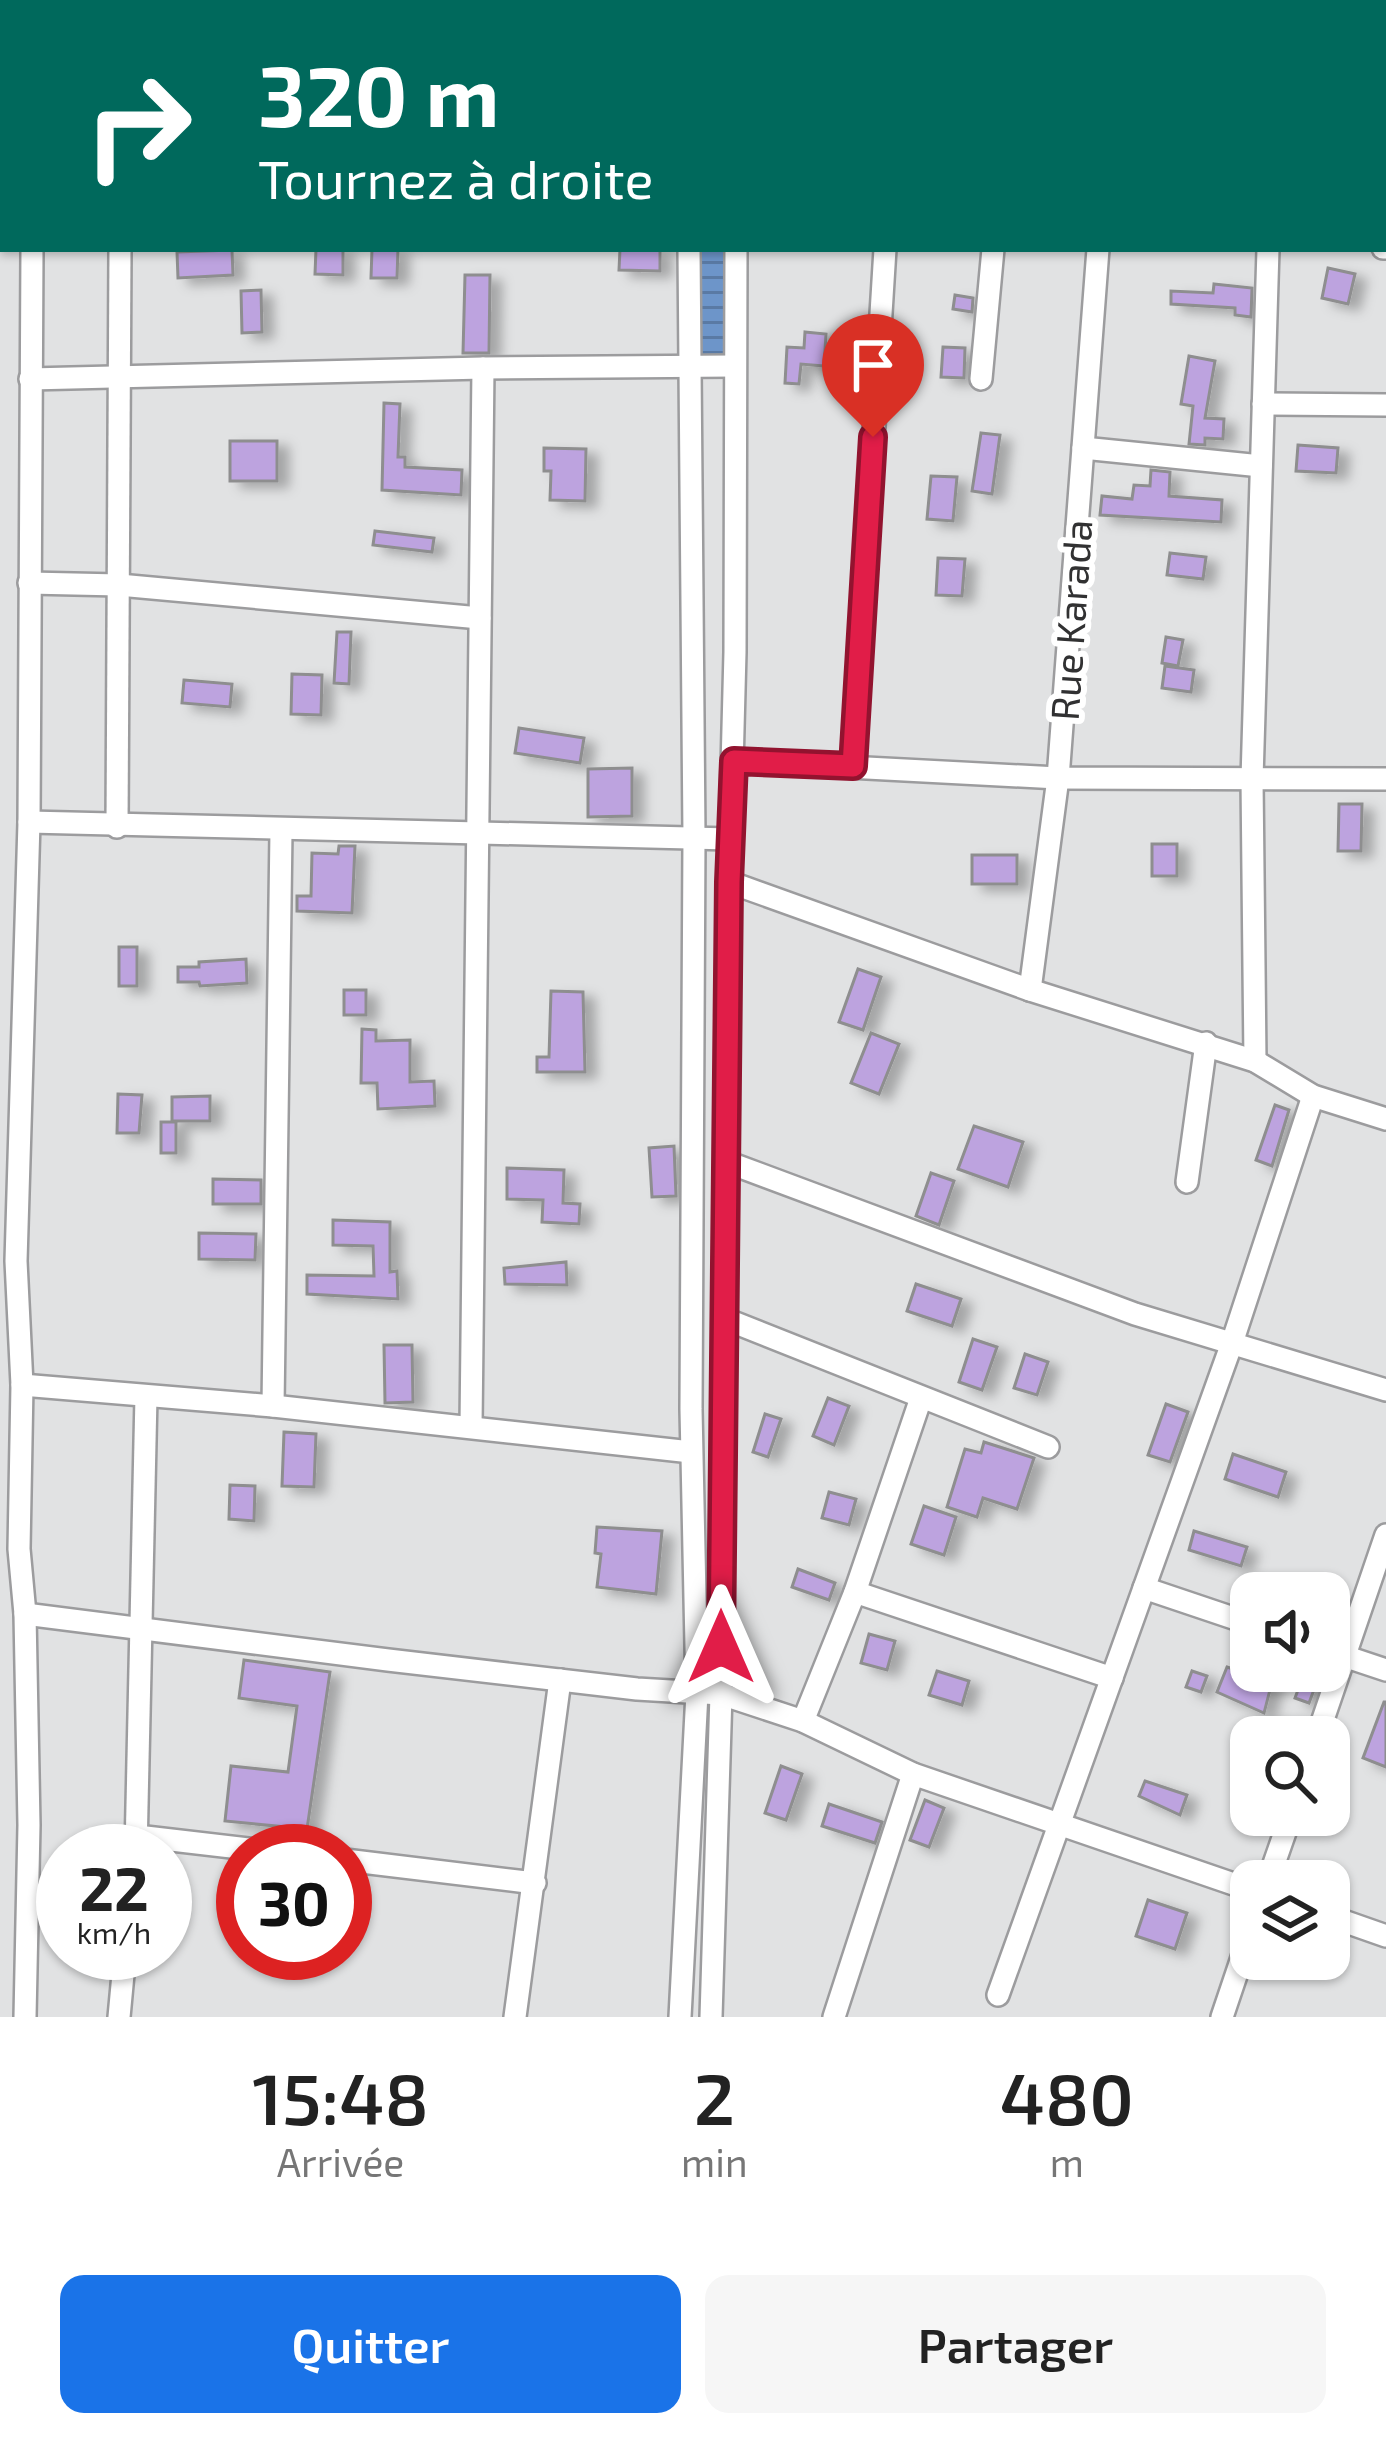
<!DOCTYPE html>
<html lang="fr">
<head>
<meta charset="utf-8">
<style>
  :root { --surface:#fff; --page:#f6f6f6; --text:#222; --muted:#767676; --accent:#1a73e8 }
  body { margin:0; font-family:"Exo 2",sans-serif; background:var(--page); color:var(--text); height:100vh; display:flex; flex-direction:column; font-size:45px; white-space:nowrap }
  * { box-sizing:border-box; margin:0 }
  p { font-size:39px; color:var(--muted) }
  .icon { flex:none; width:66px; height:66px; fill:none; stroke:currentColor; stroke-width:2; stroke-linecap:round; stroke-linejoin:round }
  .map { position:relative; height:2017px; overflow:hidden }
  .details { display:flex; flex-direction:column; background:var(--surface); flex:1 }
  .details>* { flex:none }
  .top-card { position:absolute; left:0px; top:0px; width:1386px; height:252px; box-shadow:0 3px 9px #0004; background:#00695c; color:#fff; overflow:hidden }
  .fabs { position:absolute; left:1230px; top:1572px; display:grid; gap:24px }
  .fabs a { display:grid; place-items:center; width:120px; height:120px; border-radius:24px; background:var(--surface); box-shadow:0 3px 9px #0004; font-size:60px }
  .speed { position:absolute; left:36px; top:1824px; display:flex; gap:24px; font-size:60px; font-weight:700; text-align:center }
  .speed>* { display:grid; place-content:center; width:156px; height:156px; border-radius:50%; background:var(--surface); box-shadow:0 3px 9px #0004; line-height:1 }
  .speed small { font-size:30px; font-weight:400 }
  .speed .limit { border:18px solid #d22; background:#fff; color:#111 }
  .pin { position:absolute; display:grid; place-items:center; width:102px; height:102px; color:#fff; margin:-123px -51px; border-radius:50% 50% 50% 0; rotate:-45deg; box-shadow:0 0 12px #0007 }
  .pin .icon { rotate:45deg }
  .me { position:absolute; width:132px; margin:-66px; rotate:0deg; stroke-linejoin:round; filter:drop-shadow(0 0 9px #0008) }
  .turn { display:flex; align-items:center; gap:42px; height:252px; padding:0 60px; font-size:54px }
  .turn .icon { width:156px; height:156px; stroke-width:2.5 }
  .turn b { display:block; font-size:84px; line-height:102px }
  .eta { display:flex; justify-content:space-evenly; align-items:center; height:204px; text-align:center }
  .eta b { font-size:72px; font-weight:600; line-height:84px }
  .cta { display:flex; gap:24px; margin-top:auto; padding:24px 60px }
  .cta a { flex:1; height:138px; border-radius:24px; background:var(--accent); color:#fff; font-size:48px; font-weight:600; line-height:138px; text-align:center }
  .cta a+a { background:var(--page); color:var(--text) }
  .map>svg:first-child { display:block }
  .water { fill:url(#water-rules) }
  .building { fill:#bda3df; stroke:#8e8e8f; stroke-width:3; filter:url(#shadow) }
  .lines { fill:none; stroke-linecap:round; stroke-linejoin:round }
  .minor-casing { stroke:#9c9c9e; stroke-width:26 }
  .minor { stroke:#fff; stroke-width:21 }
  .route-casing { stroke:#92132f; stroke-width:30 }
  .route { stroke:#e11d48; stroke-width:21 }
  .labels { text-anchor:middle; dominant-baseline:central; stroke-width:12; stroke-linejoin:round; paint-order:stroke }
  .street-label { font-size:39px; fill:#313132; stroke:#fff }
</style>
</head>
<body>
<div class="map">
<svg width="1386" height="2017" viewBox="0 0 1386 2017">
  <defs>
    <pattern id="water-rules" width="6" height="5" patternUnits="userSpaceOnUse" patternTransform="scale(3)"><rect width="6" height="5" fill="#6d95c9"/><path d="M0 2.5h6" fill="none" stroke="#5a7aa4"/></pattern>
    <filter id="shadow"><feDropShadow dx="11" dy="6" stdDeviation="6" flood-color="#0004"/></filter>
  </defs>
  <rect width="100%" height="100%" fill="#e1e2e3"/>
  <path class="water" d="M 698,249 L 724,249 L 723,354 L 712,363 L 699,354 Z"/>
  <g class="building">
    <path d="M 316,249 L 343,249 L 343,275 L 315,274 Z"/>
    <path d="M 372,249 L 398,249 L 397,278 L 371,278 Z"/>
    <path d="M 620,249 L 660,249 L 660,271 L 619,270 Z"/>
    <path d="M 232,250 L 233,275 L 178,278 L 177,252 Z"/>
    <path d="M 1328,268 L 1355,274 L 1348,304 L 1322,298 Z"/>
    <path d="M 465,275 L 490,275 L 489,353 L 463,353 Z"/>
    <path d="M 1214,284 L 1252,288 L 1251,317 L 1235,315 L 1235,308 L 1171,304 L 1171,291 L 1213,293 Z"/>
    <path d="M 261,290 L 262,332 L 242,333 L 241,291 Z"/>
    <path d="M 955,295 L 973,298 L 972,312 L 953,309 Z"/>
    <path d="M 805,332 L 826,334 L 824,366 L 801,364 L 799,384 L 785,383 L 787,347 L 804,348 Z"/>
    <path d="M 943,347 L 965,348 L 964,378 L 941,377 Z"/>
    <path d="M 1189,356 L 1215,361 L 1205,418 L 1224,419 L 1223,439 L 1205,438 L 1205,445 L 1189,444 L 1193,406 L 1181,404 Z"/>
    <path d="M 384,403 L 400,404 L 398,457 L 405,457 L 405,467 L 462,470 L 461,495 L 382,490 Z"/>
    <path d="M 981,433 L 1000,435 L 992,494 L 972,491 Z"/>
    <rect x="230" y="441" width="47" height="40"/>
    <path d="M 1298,445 L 1338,448 L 1336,473 L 1296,471 Z"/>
    <path d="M 544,448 L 586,449 L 585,501 L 550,500 L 551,471 L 544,471 Z"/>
    <path d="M 1151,470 L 1170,472 L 1169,496 L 1222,500 L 1221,522 L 1100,515 L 1102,496 L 1132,499 L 1134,485 L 1150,486 Z"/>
    <path d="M 931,476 L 957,477 L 953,521 L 927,519 Z"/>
    <path d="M 375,531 L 434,538 L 432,552 L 373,545 Z"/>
    <path d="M 1170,553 L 1206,557 L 1203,579 L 1167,575 Z"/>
    <path d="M 938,558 L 965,559 L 962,596 L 936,595 Z"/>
    <path d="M 337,632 L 351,632 L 349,684 L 334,683 Z"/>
    <path d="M 1166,637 L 1183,640 L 1178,666 L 1162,663 Z"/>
    <path d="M 1165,666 L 1194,670 L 1191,692 L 1162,688 Z"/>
    <path d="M 292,674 L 322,675 L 321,715 L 291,714 Z"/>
    <path d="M 184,680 L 232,684 L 230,707 L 182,703 Z"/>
    <path d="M 519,728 L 584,738 L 580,763 L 515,753 Z"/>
    <path d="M 632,768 L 632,816 L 588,817 L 588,769 Z"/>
    <path d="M 1339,804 L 1362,804 L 1361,851 L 1338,851 Z"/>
    <rect x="1152" y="844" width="25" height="32"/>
    <path d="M 339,846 L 355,846 L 352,913 L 297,911 L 297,896 L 311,896 L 312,853 L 338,854 Z"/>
    <rect x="972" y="855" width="45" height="29"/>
    <rect x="119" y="947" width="18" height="39"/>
    <path d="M 246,959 L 247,983 L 200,986 L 199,982 L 178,982 L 178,967 L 199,967 L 199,962 Z"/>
    <path d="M 858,969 L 881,977 L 863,1030 L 839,1022 Z"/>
    <rect x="344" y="990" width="22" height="25"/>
    <path d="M 551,991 L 583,992 L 585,1072 L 537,1072 L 537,1057 L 549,1057 Z"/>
    <path d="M 362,1029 L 376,1030 L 376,1041 L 410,1040 L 410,1082 L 434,1081 L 435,1106 L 378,1109 L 377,1083 L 361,1083 Z"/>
    <path d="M 871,1033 L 899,1044 L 879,1094 L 851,1083 Z"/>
    <path d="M 118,1094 L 142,1095 L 139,1133 L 117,1133 Z"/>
    <path d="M 210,1096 L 210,1121 L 172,1121 L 172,1097 Z"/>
    <path d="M 1275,1105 L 1289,1110 L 1272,1166 L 1256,1160 Z"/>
    <rect x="161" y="1122" width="15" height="31"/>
    <path d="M 974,1126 L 1023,1142 L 1008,1187 L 958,1169 Z"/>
    <path d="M 674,1146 L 676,1196 L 652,1197 L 649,1148 Z"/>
    <path d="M 507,1168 L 564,1170 L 563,1203 L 580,1204 L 579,1224 L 542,1222 L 543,1200 L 507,1199 Z"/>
    <path d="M 931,1173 L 954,1181 L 939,1225 L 916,1216 Z"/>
    <path d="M 213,1179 L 261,1180 L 261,1204 L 213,1204 Z"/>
    <path d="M 333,1220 L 390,1222 L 390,1272 L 397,1271 L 398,1299 L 307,1294 L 307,1275 L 374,1276 L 373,1246 L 333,1245 Z"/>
    <path d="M 199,1233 L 256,1234 L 255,1260 L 199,1259 Z"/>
    <path d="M 566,1262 L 567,1285 L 505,1284 L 504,1268 Z"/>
    <path d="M 916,1284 L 961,1299 L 952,1326 L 907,1311 Z"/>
    <path d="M 973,1339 L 997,1347 L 982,1390 L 959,1382 Z"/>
    <path d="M 384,1345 L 412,1345 L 413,1402 L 385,1403 Z"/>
    <path d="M 1025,1354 L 1048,1362 L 1037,1395 L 1014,1388 Z"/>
    <path d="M 828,1398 L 849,1406 L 834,1445 L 813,1436 Z"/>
    <path d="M 1166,1404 L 1188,1412 L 1170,1462 L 1148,1455 Z"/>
    <path d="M 765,1414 L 781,1419 L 768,1457 L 753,1452 Z"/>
    <path d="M 284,1432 L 316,1434 L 314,1487 L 282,1486 Z"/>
    <path d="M 984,1442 L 1034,1458 L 1017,1509 L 983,1498 L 977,1517 L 947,1507 L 965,1449 L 981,1453 Z"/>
    <path d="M 1233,1454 L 1286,1472 L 1278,1497 L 1225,1479 Z"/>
    <path d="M 230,1485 L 255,1486 L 254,1521 L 229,1519 Z"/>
    <path d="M 829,1492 L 856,1499 L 849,1525 L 822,1518 Z"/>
    <path d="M 924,1506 L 956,1517 L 944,1555 L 911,1544 Z"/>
    <path d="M 597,1527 L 662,1531 L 656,1594 L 597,1587 L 601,1554 L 595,1553 Z"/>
    <path d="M 1194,1531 L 1247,1547 L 1241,1566 L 1189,1550 Z"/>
    <path d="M 798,1569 L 835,1583 L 829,1600 L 792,1587 Z"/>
    <path d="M 869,1634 L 895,1641 L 887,1670 L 861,1663 Z"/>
    <path d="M 244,1660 L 330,1672 L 307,1829 L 225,1821 L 231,1766 L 288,1772 L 297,1706 L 239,1698 Z"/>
    <path d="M 1227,1667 L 1272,1682 L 1264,1713 L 1217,1692 Z"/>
    <path d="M 937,1671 L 969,1681 L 962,1705 L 929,1695 Z"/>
    <path d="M 1192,1671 L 1207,1676 L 1201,1692 L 1186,1687 Z"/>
    <path d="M 1305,1671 L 1321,1671 L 1309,1703 L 1295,1698 Z"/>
    <path d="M 1384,1702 L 1386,1702 L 1386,1767 L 1363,1758 Z"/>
    <path d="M 781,1766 L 802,1774 L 786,1820 L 765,1813 Z"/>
    <path d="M 1145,1781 L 1187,1795 L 1180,1815 L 1139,1796 Z"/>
    <path d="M 925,1800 L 944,1808 L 929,1847 L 910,1840 Z"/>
    <path d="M 829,1804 L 882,1822 L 875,1843 L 822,1826 Z"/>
    <path d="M 1148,1900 L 1187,1913 L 1175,1949 L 1136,1936 Z"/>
  </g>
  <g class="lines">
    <g class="minor-casing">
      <g id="minor">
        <path d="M 30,0 L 30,3"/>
        <path d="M 817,0 L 857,3"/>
        <path d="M 382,3 L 382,0"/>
        <path d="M 585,3 L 585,0"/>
        <path d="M 691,3 L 691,0"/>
        <path d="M 734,3 L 734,0"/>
        <path d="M 1117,3 L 1117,0"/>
        <path d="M 1383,40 L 1386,40"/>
        <path d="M 1383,248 L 1386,248"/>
        <path d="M 30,379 L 483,368 L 733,366"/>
        <path d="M 981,379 L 993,249"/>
        <path d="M 1263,404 L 1386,405"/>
        <path d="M 1083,448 L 1261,466"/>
        <path d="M 29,583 L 119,585 L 480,618"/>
        <path d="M 734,761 L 1058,778 L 1386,779"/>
        <path d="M 853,766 L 885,249"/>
        <path d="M 29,822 L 730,839"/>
        <path d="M 117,827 L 120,249"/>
        <path d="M 729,882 L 1030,990 L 1255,1061 L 1313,1096 L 1386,1119"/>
        <path d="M 1030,990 L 1058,778 L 1098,249"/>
        <path d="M 1255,1061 L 1252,779 L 1268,249"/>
        <path d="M 727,1162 L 1135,1314 L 1386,1390"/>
        <path d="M 1187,1182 L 1206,1043"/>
        <path d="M 723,1318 L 1048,1447"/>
        <path d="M 22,1385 L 273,1406 L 691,1452"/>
        <path d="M 273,1406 L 281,831"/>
        <path d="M 471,1426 L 483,368"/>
        <path d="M 1144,1588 L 1251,1624"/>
        <path d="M 855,1592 L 1112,1678"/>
        <path d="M 25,1614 L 388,1660 L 637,1689 L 721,1694 L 803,1721 L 913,1774 L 1251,1890"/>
        <path d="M 1329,1651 L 1386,1670"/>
        <path d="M 803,1721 L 855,1592 L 921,1398"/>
        <path d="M 1317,1737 L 1386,1535"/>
        <path d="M 137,1836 L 265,1851"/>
        <path d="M 136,1851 L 146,1396"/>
        <path d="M 345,1860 L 535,1883"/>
        <path d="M 1268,1881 L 1291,1815"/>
        <path d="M 1329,1916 L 1386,1936"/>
        <path d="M 998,1995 L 1232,1343 L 1313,1096"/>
        <path d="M 25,2017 L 29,1825 L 25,1614 L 19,1549 L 22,1385 L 16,1261 L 29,822 L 32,249"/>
        <path d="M 119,2017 L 125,1953"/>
        <path d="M 515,2017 L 560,1680"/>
        <path d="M 680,2017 L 697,1693 L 691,1409 L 694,837 L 689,249"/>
        <path d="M 711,2017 L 721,1694 L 729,882 L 735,652 L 736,249"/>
        <path d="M 834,2017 L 913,1774"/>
        <path d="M 1222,2017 L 1251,1931"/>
      </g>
    </g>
    <use href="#minor" class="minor"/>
  </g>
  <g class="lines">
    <g class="route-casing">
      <path id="route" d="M 721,1647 L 729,882 L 734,761 L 853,766 L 873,437"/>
    </g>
    <use href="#route" class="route"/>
  </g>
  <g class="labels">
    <g class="street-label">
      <text transform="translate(1070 620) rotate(-86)">Rue Karada</text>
    </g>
  </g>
</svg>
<div class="fabs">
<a><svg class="icon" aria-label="sound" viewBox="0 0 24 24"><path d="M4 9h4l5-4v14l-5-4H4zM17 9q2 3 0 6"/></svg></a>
<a><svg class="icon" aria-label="search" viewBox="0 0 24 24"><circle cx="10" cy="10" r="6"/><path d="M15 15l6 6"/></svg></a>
<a><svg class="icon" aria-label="layers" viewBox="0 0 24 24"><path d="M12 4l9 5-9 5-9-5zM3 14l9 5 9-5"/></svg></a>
</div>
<div class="speed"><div>22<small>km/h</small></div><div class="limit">30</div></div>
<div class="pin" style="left:873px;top:437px;background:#d93025"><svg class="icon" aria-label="arrive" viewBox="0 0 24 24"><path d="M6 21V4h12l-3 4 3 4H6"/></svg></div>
<svg class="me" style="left:721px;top:1647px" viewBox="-20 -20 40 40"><path d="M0-17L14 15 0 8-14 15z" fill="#e11d48" stroke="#fff" stroke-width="4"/></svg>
<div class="top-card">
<div class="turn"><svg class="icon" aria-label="right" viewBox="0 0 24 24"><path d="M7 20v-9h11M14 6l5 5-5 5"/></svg><div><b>320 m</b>Tournez à droite</div></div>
</div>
</div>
<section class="details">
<div class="eta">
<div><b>15:48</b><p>Arrivée</p></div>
<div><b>2</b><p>min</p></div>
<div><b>480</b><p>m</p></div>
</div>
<div class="cta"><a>Quitter</a><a>Partager</a></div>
</section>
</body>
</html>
